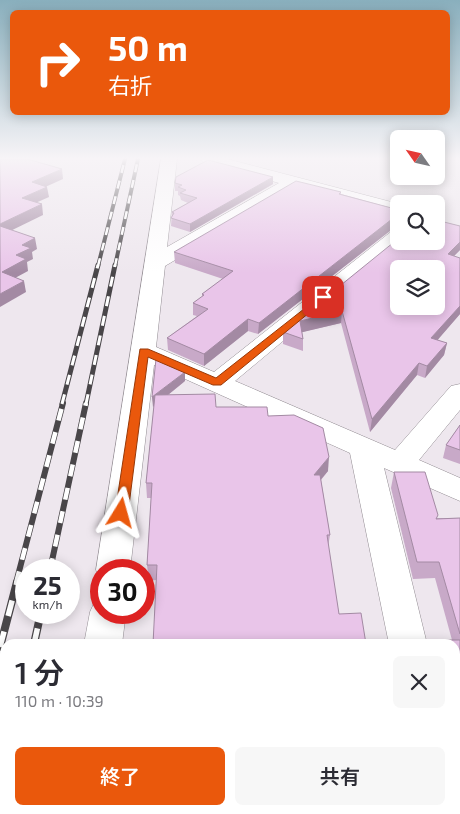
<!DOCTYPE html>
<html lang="ja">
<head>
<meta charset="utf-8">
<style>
  :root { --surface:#fff; --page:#f7f7f7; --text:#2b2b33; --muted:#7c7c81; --accent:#ea580c }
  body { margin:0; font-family:"Exo 2","Noto Sans JP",sans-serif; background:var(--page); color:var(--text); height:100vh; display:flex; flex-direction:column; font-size:19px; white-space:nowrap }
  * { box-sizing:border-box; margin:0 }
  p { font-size:16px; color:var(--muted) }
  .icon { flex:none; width:28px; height:28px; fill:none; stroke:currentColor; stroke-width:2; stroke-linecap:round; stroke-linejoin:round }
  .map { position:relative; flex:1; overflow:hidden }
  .details { position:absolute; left:0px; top:639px; width:460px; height:176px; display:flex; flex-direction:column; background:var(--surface); border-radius:15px 15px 0 0; box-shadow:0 2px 12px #0003 }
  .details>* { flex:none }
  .hud { position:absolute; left:10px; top:10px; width:440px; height:105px; border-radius:8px; box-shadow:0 2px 12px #0003; background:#ea580c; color:#fff; overflow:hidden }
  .needle { width:32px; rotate:304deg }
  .fabs { position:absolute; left:390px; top:130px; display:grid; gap:10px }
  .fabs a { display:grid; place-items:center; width:55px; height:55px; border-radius:8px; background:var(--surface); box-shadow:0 2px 12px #0003; font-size:25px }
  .speed { position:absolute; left:15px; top:559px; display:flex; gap:10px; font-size:25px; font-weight:700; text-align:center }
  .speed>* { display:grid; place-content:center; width:65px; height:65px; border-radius:50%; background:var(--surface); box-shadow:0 2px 12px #0003; line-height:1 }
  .speed small { font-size:12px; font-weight:400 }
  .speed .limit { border:8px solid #d22; background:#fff; color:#111 }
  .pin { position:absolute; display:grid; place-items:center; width:42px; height:42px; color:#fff; margin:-21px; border-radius:10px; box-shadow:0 2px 8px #0006 }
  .me { position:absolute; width:55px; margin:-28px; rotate:8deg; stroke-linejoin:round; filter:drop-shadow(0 0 4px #0008) }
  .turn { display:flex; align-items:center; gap:18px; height:105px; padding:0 15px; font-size:22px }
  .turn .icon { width:65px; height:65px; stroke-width:2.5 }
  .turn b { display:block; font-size:35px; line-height:42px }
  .round { display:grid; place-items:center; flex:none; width:52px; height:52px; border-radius:8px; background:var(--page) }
  .overview { display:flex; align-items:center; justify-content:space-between; height:85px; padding:0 15px }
  h1 { font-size:30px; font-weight:600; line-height:38px }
  .action { display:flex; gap:10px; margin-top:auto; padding:10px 15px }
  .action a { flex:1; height:58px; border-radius:8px; background:var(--accent); color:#fff; font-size:20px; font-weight:600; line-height:58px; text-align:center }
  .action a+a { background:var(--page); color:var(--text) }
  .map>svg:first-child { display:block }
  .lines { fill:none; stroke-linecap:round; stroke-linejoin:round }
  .minor-casing { stroke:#928c92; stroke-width:1 }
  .minor { fill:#fff; fill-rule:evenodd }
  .rail-far3-casing { stroke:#494649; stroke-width:4 }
  .rail-far2-casing { stroke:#494649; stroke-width:5 }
  .rail-far1-casing { stroke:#494649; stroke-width:6 }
  .rail-casing { stroke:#494649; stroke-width:8 }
  .rail-far3 { stroke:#fff; stroke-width:2.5; stroke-dasharray:8; stroke-linecap:butt }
  .rail-far2 { stroke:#fff; stroke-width:3; stroke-dasharray:10; stroke-linecap:butt }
  .rail-far1 { stroke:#fff; stroke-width:4.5; stroke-dasharray:12; stroke-linecap:butt }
  .rail { stroke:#fff; stroke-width:5.5; stroke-dasharray:16; stroke-linecap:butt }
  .wall { fill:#c8a9c8 }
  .shaded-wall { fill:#a38aa3 }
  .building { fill:#e9c5e9; stroke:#a38aa3; fill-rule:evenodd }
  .route { fill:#ea580c; stroke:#983908 }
</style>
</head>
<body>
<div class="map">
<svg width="460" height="814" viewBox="0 0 460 814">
  <rect width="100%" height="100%" fill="#eee7ee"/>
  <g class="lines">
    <g class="minor-casing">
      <g id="minor">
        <path d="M 161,159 L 177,159 L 167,247 L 279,183 L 203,162 L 201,159 L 227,159 L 399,204 L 399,216 L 296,188 L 165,266 L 156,347 L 214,372 L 392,231 L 399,229 L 399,241 L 403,241 L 235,381 L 395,450 L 451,386 L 460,384 L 460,410 L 419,460 L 460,478 L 460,501 L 384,468 L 427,644 L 389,644 L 350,453 L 154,365 L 130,570 L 101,570 L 101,580 L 96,570 Z"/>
        <path d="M 101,599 L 101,612 L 126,612 L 122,644 L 84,644 L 90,612 L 95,601 Z"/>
        <path d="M 455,791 L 460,793 L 460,814 L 423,814 L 422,810 L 455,810 Z"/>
        <path d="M 57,810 L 103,810 L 102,814 L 56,814 Z"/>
      </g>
    </g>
    <use href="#minor" class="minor"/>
    <g class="rail-far3-casing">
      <g id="rail-far3">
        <path d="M 98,266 L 125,159"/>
        <path d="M 115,266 L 138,159"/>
      </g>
    </g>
    <g class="rail-far2-casing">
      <g id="rail-far2">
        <path d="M 62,404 L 98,265"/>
        <path d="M 86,404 L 115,265"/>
      </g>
    </g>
    <g class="rail-far1-casing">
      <g id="rail-far1">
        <path d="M 50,570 L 86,403"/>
        <path d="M 16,583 L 63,403"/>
      </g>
    </g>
    <g class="rail-casing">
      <g id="rail">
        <path d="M 34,644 L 41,612"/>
        <path d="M 0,647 L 17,582"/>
        <path d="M 0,803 L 5,780"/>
      </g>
    </g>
    <use href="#rail-far3" class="rail-far3"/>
    <use href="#rail-far2" class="rail-far2"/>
    <use href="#rail-far1" class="rail-far1"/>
    <use href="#rail" class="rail"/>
  </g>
  <g class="wall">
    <path d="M 175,183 L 273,184 L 190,232 L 171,226 L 172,212 L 188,203 L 181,200 L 180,196 L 178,195 L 178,191 L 175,191 Z"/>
    <path d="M 341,192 L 341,194 L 399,210 L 399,228 L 391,230 L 258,334 L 248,331 L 204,366 L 168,350 L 167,338 L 197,316 L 193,315 L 193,303 L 202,297 L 202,294 L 223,279 L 175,263 L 174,252 Z"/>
    <path d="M 460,226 L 460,250 L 454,256 L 460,314 L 437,340 L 447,343 L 444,355 L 425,378 L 417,375 L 370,432 L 341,323 L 302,332 L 303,339 L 303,351 L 283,344 L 283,332 Z"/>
    <path d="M 185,381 L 168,395 L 216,407 L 268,416 L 328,471 L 321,480 L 330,535 L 328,547 L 339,614 L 366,644 L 156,580 L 149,581 L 147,565 L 151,498 L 147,498 L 146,483 L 154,406 L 152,397 Z"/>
    <path d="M 460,425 L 460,464 L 443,458 L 446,445 Z"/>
    <path d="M 394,472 L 437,518 L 460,518 L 460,722 L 455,722 L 455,644 L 436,644 L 437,640 L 452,640 L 435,578 L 413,579 L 391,488 Z"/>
    <path d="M 269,810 L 405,810 L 404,814 L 270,814 Z"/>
  </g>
  <g class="shaded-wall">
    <path d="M 62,169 L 63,179 L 34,192 L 32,182 Z"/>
    <path d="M 273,177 L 273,184 L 190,232 L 190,224 Z"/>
    <path d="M 47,187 L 49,197 L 24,208 L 22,198 Z"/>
    <path d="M 42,204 L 43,215 L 0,236 L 0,224 Z"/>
    <path d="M 399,218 L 399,228 L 391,230 L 258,334 L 259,323 L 392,219 Z"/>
    <path d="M 35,238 L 37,249 L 32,252 L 33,259 L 27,262 L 28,271 L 4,284 L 2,272 L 16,255 L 22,245 Z"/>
    <path d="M 460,242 L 460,250 L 446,264 L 448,254 Z"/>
    <path d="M 24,281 L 26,292 L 0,307 L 0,294 Z"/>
    <path d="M 460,306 L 460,314 L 429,350 L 431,338 Z"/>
    <path d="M 342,311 L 341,323 L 299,333 L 300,321 Z"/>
    <path d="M 248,319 L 248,331 L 204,366 L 204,354 Z"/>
    <path d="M 447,343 L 444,355 L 425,378 L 427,366 Z"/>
    <path d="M 419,363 L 417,375 L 370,432 L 372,419 Z"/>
    <path d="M 185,372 L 185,381 L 153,407 L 152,397 Z"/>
    <path d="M 329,457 L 328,471 L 312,490 L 314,475 Z"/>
  </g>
  <g class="building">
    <path d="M 0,159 L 27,159 L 62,169 L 32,182 L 47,187 L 22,198 L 42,204 L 0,224 Z"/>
    <path d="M 208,160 L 273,177 L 190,224 L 171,218 L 174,213 L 172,212 L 197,198 L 180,193 L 186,190 L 178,187 L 182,185 L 175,183 L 176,177 Z"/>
    <path d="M 296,181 L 341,192 L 339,194 L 399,210 L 399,218 L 392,219 L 259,323 L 248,319 L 204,354 L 167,338 L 208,309 L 193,303 L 204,295 L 202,294 L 233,271 L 174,252 Z"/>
    <path d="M 436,220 L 460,226 L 460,242 L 448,254 L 460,258 L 460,306 L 431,338 L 447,343 L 427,366 L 419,363 L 372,419 L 342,311 L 300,321 L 303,339 L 283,332 L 399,238 L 399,241 L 436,241 ZM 399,269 L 436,269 L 436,306 L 399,306 Z"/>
    <path d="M 0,226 L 35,238 L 22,245 L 31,248 L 16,255 L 26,259 L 2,272 L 24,281 L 0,294 Z"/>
    <path d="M 156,359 L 185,372 L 152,397 Z"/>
    <path d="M 215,394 L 216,407 L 267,407 L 268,416 L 294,415 L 323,428 L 329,457 L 314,475 L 320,475 L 330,535 L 327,535 L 339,614 L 361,613 L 366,644 L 153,644 L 157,565 L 147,565 L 152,483 L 146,483 L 155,395 Z"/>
    <path d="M 460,425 L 460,450 L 446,445 Z"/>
    <path d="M 394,472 L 425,472 L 438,515 L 436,519 L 460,518 L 460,634 L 439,562 L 417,562 Z"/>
    <path d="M 437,640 L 460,640 L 460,706 L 456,706 L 455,704 L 455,644 L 438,644 Z"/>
    <rect x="103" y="810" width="110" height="4"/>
    <rect x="271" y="810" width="91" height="4"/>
  </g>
  <linearGradient id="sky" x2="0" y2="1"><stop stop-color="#89afbd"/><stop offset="0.58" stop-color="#f7f4f7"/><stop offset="1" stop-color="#f7f4f7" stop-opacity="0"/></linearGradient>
  <rect width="460" height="273" fill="url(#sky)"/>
  <path class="route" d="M 323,294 L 326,295 L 326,299 L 221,385 L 213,385 L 148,357 L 128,513 L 126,517 L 117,517 L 115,513 L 140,349 L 148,349 L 216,378 Z"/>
</svg>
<div class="fabs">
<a><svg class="needle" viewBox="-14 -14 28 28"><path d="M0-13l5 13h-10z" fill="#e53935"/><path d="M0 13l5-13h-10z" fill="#7c7c81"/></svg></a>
<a><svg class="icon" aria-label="search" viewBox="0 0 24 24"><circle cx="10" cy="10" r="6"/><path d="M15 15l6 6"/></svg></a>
<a><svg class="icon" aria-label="layers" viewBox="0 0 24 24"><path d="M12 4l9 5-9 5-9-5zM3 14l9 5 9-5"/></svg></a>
</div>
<div class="speed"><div>25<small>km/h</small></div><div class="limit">30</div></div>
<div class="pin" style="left:323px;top:297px;background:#d93025"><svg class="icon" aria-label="arrive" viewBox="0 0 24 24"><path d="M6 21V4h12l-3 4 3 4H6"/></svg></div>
<svg class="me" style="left:121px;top:513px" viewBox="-20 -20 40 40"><path d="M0-17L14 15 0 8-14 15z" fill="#ea580c" stroke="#fff" stroke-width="4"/></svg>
<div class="hud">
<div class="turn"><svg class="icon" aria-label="right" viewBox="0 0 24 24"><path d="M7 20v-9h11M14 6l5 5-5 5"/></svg><div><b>50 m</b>右折</div></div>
</div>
<section class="details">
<div class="overview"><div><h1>1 分</h1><p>110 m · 10:39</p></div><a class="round"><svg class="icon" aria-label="close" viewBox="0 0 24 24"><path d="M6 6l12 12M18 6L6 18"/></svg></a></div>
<div class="action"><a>終了</a><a>共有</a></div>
</section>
</div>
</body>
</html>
